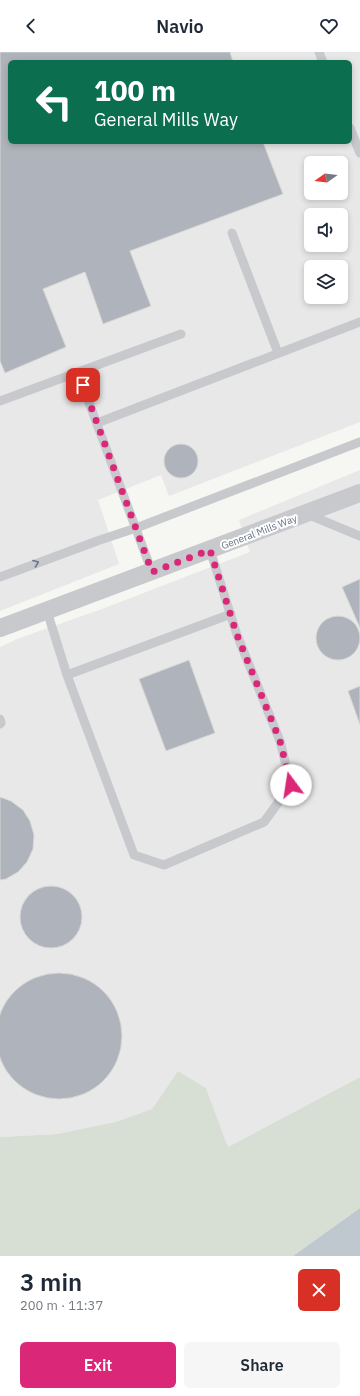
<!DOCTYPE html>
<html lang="en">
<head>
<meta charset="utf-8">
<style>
  :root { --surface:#fff; --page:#f6f6f7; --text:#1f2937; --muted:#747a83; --accent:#db2777 }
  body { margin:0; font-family:"IBM Plex Sans",sans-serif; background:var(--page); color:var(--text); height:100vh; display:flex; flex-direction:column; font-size:15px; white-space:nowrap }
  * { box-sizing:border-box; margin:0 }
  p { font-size:13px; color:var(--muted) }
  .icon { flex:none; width:22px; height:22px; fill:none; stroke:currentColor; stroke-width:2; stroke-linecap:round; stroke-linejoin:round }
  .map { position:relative; height:1204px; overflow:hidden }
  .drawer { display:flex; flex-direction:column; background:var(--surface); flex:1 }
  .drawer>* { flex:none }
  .hud { position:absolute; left:8px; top:8px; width:344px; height:84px; border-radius:6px; box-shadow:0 2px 6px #0003; background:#0b6e4f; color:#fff; overflow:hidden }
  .needle { width:26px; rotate:256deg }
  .controls { position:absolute; left:304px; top:104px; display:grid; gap:8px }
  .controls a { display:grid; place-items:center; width:44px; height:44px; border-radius:6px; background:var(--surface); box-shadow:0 2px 6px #0003; font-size:20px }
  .pin { position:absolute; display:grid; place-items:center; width:34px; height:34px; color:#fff; margin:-17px; border-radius:8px; box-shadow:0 2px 6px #0006 }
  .me { position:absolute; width:44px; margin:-22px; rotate:346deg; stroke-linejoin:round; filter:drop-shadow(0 0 3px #0008) }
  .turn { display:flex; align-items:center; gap:14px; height:84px; padding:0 20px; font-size:18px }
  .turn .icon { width:52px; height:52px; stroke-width:2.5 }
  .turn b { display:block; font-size:28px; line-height:34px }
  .round { display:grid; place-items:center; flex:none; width:42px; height:42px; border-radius:6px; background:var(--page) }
  .head { display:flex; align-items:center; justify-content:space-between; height:68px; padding:0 20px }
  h1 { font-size:24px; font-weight:600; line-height:30px }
  .cta { display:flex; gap:8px; margin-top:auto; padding:8px 20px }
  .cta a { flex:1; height:46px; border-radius:6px; background:var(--accent); color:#fff; font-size:16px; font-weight:600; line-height:46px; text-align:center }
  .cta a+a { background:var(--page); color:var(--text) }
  header { display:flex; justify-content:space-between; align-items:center; height:52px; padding:0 20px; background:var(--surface); font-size:18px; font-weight:600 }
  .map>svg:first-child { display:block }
  .built { fill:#e7e8e7; fill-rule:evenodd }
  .green { fill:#d7ded4 }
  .water { fill:#bfc8cf }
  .building { fill:#afb4bc; stroke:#d8d8d6 }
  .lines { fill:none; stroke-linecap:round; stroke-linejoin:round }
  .service { stroke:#c7c9cd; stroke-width:9 }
  .minor { stroke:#c7c9cd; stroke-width:18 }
  .oneway { stroke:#6a7689 }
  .route { stroke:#db2777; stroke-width:7; stroke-dasharray:0 12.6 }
  .labels { text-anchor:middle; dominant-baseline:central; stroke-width:4; stroke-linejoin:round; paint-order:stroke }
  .street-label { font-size:10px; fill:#657285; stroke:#fff }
</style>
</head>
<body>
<header><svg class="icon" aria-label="back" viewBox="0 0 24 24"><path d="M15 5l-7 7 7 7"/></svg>Navio<svg class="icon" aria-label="heart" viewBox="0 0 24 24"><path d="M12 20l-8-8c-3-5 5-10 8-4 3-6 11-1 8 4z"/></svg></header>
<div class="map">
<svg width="360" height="1204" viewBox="0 0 360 1204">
  <rect width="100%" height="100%" fill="#f6f7f3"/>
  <g class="built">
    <path d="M 0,0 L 360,0 L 360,370 L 169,444 L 161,423 L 98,448 L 119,512 L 0,559 ZM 10,10 L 350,10 L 350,90 L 10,90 ZM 311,111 L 341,111 L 341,141 L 311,141 ZM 311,163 L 341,163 L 341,193 L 311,193 ZM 311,215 L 341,215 L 341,245 L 311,245 Z"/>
    <path d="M 360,418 L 360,1025 L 228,1095 L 206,1036 L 178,1019 L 152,1057 L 115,1070 L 57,1082 L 0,1085 L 0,595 L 17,587 L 102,557 L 250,500 L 239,468 Z"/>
  </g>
  <path class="green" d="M 178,1019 L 206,1036 L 228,1095 L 360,1025 L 360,1156 L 293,1204 L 0,1204 L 0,1085 L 57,1082 L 115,1070 L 152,1057 Z"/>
  <path class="water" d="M 360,1156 L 360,1204 L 293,1204 Z"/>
  <g class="building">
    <path d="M 0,0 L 230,0 L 233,10 L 10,10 L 10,90 L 263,90 L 283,142 L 130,199 L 151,254 L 103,272 L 85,220 L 43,237 L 66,295 L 5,321 L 0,309 Z"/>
    <circle cx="181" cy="409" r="17"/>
    <path d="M 360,527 L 360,576 L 342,535 Z"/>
    <circle cx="338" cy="586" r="22"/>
    <path d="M 189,608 L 215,681 L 166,699 L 139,627 Z"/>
    <path d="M 360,634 L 360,673 L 348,639 Z"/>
    <path d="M 0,745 L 11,749 L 23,758 L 30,769 L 34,783 L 33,797 L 27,810 L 18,820 L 6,827 L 0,828 Z"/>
    <circle cx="51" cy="865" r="31"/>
    <circle cx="59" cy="984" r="63"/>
  </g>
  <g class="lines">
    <g class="service">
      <path d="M 319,0 L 323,10"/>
      <path d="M 350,76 L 360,101"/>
      <path d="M 232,181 L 278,301"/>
      <path d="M 78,321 L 152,520"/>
      <path d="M 0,349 L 181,282"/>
      <path d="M 97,371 L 360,270"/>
      <path d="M 307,462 L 360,484"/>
      <path d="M 0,525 L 97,489 L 136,476 L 360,390"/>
      <path d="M 47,559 L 67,623 L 134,803 L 164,813 L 264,770 L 291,733 L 280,689 L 237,583 L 210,498"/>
      <path d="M 67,623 L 231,562"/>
      <path d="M 0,667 L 1,671 L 0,672"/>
    </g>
    <path class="minor" d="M 0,576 L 360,441"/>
  </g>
  <defs><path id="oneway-chevron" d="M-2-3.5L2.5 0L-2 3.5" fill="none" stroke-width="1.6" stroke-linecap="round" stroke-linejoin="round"/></defs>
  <use class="oneway" href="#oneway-chevron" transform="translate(36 511) rotate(-21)"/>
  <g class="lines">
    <path class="route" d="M 83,333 L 152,520 L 210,498 L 237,583 L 280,689 L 291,733"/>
  </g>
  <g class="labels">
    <g class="street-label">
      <text transform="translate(259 480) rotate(-21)">General Mills Way</text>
    </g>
  </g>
</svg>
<div class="controls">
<a><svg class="needle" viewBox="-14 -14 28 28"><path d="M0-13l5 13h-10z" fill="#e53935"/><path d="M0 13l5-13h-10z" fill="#747a83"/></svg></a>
<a><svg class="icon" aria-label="sound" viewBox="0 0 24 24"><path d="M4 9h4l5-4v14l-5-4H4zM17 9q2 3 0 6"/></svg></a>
<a><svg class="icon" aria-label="layers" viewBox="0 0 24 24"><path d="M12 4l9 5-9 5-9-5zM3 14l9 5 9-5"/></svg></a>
</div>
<div class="pin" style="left:83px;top:333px;background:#d93025"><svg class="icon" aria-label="arrive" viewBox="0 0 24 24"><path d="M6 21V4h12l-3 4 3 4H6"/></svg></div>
<svg class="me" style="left:291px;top:733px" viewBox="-20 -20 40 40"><circle r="19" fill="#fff"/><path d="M0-13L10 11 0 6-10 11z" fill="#db2777"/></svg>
<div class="hud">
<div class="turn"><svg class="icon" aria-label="left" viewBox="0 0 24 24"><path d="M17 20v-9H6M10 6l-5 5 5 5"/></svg><div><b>100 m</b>General Mills Way</div></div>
</div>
</div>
<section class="drawer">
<div class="head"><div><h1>3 min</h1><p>200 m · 11:37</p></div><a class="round" style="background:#d93025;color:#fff"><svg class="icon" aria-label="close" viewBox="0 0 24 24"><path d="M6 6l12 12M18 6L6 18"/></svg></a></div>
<div class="cta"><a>Exit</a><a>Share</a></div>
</section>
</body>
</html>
